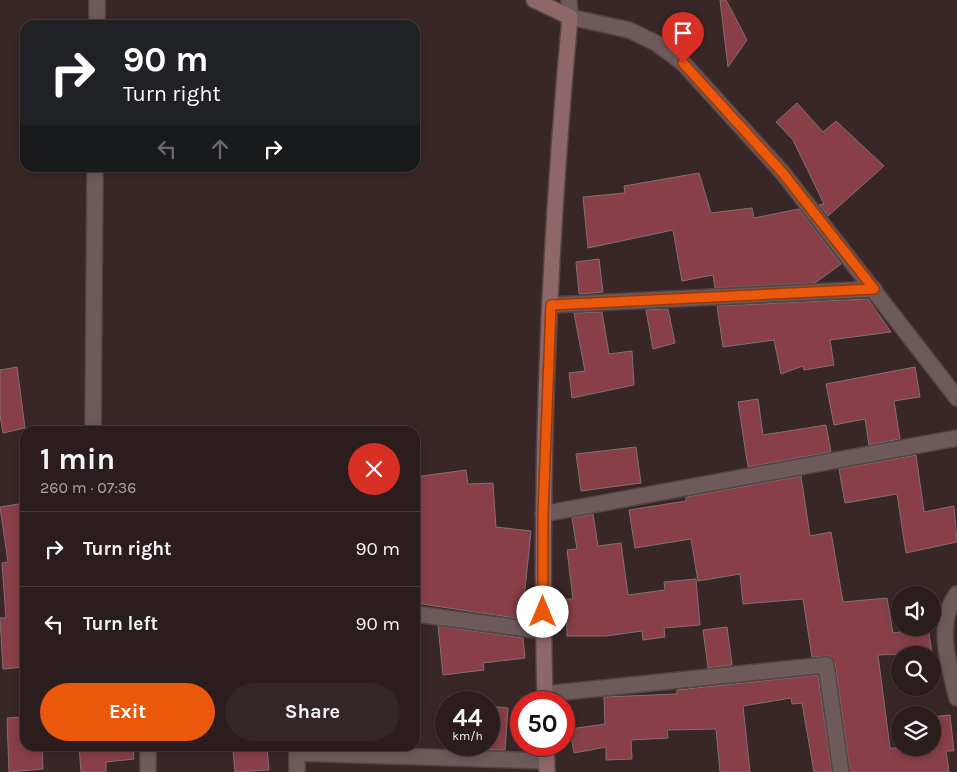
<!DOCTYPE html>
<html lang="en">
<head>
<meta charset="utf-8">
<style>
  :root { --surface:#2b1d1e; --page:#332627; --text:#f1f3f6; --muted:#a6a2a4; --line:#473b3c; --accent:#ea580c }
  body { margin:0; font-family:Karla,sans-serif; background:var(--page); color:var(--text); height:100vh; display:flex; flex-direction:column; font-size:19px; white-space:nowrap }
  * { box-sizing:border-box; margin:0 }
  p { font-size:16px; color:var(--muted) }
  .icon { flex:none; width:28px; height:28px; fill:none; stroke:currentColor; stroke-width:2; stroke-linecap:round; stroke-linejoin:round }
  .map { position:relative; flex:1; overflow:hidden }
  .side { position:absolute; left:20px; top:426px; width:400px; height:325px; display:flex; flex-direction:column; background:var(--surface); border-radius:15px; box-shadow:0 2px 8px #0003,0 0 0 1px var(--line) }
  .side>* { flex:none }
  .guide { position:absolute; left:20px; top:20px; width:400px; height:152px; border-radius:15px; box-shadow:0 2px 8px #0003,0 0 0 1px var(--line); background:#202124; color:#fff; overflow:hidden }
  .fabs { position:absolute; left:891px; top:586px; display:grid; gap:10px }
  .fabs a { display:grid; place-items:center; width:50px; height:50px; border-radius:50%; background:var(--surface); box-shadow:0 2px 8px #0003,0 0 0 1px var(--line); font-size:25px }
  .speed { position:absolute; left:435px; top:691px; display:flex; gap:10px; font-size:25px; font-weight:700; text-align:center }
  .speed>* { display:grid; place-content:center; width:65px; height:65px; border-radius:50%; background:var(--surface); box-shadow:0 2px 8px #0003,0 0 0 1px var(--line); line-height:1 }
  .speed small { font-size:12px; font-weight:400 }
  .speed .limit { border:8px solid #d22; background:#fff; color:#111 }
  .pin { position:absolute; display:grid; place-items:center; width:42px; height:42px; color:#fff; margin:-51px -21px; border-radius:50% 50% 50% 0; rotate:-45deg; box-shadow:0 0 5px #0007 }
  .pin .icon { rotate:45deg }
  .me { position:absolute; width:55px; margin:-28px; rotate:0deg; stroke-linejoin:round; filter:drop-shadow(0 0 4px #0008) }
  .turn { display:flex; align-items:center; gap:18px; height:105px; padding:0 20px; font-size:22px }
  .turn .icon { width:65px; height:65px; stroke-width:2.5 }
  .turn b { display:block; font-size:35px; line-height:42px }
  .lanes { display:flex; align-items:center; height:48px; padding:0 20px; background:#0003; justify-content:center; gap:25px; direction:ltr }
  .lanes .off { opacity:.35 }
  .round { display:grid; place-items:center; flex:none; width:52px; height:52px; border-radius:26px; background:var(--page) }
  .head { display:flex; align-items:center; justify-content:space-between; height:85px; padding:0 20px }
  h1 { font-size:30px; font-weight:700; line-height:38px }
  .action { display:flex; gap:10px; margin-top:auto; padding:10px 20px }
  .action a { flex:1; height:58px; border-radius:30px; background:var(--accent); color:#fff; font-size:20px; font-weight:700; line-height:58px; text-align:center }
  .action a+a { background:var(--page); color:var(--text) }
  ul { padding:0; list-style:none }
  li { display:flex; align-items:center; gap:15px; height:75px; padding:0 20px; border-top:1px solid var(--line) }
  li div { flex:1 }
  li b { display:block; font-size:19px }
  li em { font-style:normal }
  .map>svg:first-child { display:block }
  .building { fill:#883f47; stroke:#846f70 }
  .lines { fill:none; stroke-linecap:round; stroke-linejoin:round }
  .minor-casing { stroke:#544545; stroke-width:18 }
  .tertiary-casing { stroke:#544545; stroke-width:18 }
  .secondary-casing { stroke:#544545; stroke-width:18 }
  .minor { stroke:#6e5a5b; stroke-width:15 }
  .tertiary { stroke:#6e5a5b; stroke-width:15 }
  .secondary { stroke:#8e676a; stroke-width:15 }
  .route-casing { stroke:#983908; stroke-width:12 }
  .route { stroke:#ea580c; stroke-width:9 }
</style>
</head>
<body>
<div class="map">
<svg width="957" height="772" viewBox="0 0 957 772">
  <rect width="100%" height="100%" fill="#392728"/>
  <g class="building">
    <path d="M 720,0 L 726,0 L 747,40 L 728,67 Z"/>
    <path d="M 797,103 L 823,132 L 836,121 L 884,166 L 828,216 L 819,205 L 824,204 L 793,140 L 776,122 Z"/>
    <path d="M 699,173 L 711,213 L 752,208 L 754,218 L 799,209 L 841,264 L 815,283 L 715,288 L 713,275 L 682,281 L 673,230 L 588,248 L 583,197 L 625,193 L 624,186 Z"/>
    <path d="M 599,259 L 603,292 L 579,294 L 576,262 Z"/>
    <path d="M 868,299 L 891,332 L 830,340 L 834,365 L 804,370 L 803,366 L 781,374 L 774,340 L 723,347 L 717,306 Z"/>
    <path d="M 668,309 L 675,343 L 653,349 L 646,310 Z"/>
    <path d="M 602,312 L 609,354 L 632,351 L 634,385 L 572,398 L 569,373 L 585,371 L 574,313 Z"/>
    <path d="M 17,367 L 25,428 L 3,433 L 0,415 L 0,370 Z"/>
    <path d="M 915,367 L 920,397 L 894,401 L 900,439 L 869,445 L 865,419 L 834,425 L 826,384 Z"/>
    <path d="M 758,399 L 763,435 L 826,425 L 831,452 L 748,467 L 738,402 Z"/>
    <path d="M 636,447 L 641,483 L 581,491 L 576,454 Z"/>
    <path d="M 916,455 L 924,512 L 954,506 L 957,542 L 906,553 L 897,494 L 845,503 L 839,469 Z"/>
    <path d="M 466,470 L 468,484 L 493,483 L 496,527 L 531,531 L 522,619 L 415,603 L 415,477 Z"/>
    <path d="M 801,476 L 810,536 L 831,532 L 843,602 L 887,598 L 893,633 L 928,628 L 932,653 L 878,655 L 890,748 L 932,748 L 932,717 L 950,715 L 954,751 L 946,751 L 949,772 L 850,772 L 835,663 L 829,656 L 812,657 L 803,599 L 743,604 L 740,574 L 698,581 L 691,539 L 635,548 L 629,510 L 686,501 L 686,497 Z"/>
    <path d="M 25,503 L 25,667 L 3,669 L 0,618 L 6,618 L 2,563 L 8,562 L 0,507 Z"/>
    <path d="M 593,514 L 598,546 L 621,543 L 628,595 L 665,590 L 664,582 L 696,579 L 700,625 L 664,628 L 665,637 L 643,640 L 642,631 L 606,636 L 567,636 L 566,599 L 573,599 L 567,550 L 577,549 L 572,518 Z"/>
    <path d="M 438,626 L 523,638 L 525,658 L 483,663 L 484,670 L 443,675 Z"/>
    <path d="M 727,627 L 732,665 L 708,668 L 703,630 Z"/>
    <path d="M 818,675 L 832,772 L 814,772 L 802,703 L 792,704 L 791,698 L 743,706 L 750,772 L 720,772 L 716,729 L 667,730 L 668,738 L 631,740 L 632,759 L 606,760 L 606,747 L 574,753 L 570,729 L 605,724 L 604,697 L 677,694 L 677,690 Z"/>
    <path d="M 489,706 L 508,708 L 505,750 L 489,750 Z"/>
    <path d="M 25,717 L 25,746 L 42,746 L 43,769 L 9,772 L 7,718 Z"/>
    <path d="M 79,746 L 133,746 L 134,759 L 106,762 L 106,772 L 81,772 Z"/>
    <path d="M 267,747 L 269,770 L 235,772 L 233,750 Z"/>
  </g>
  <g class="lines">
    <g class="minor-casing">
      <g id="minor">
        <path d="M 570,17 L 629,30 L 656,43 L 683,63 L 782,172 L 957,398"/>
        <path d="M 97,25 L 97,0"/>
        <path d="M 551,305 L 874,289"/>
        <path d="M 93,431 L 95,168"/>
        <path d="M 543,514 L 957,438"/>
        <path d="M 957,594 C 935,623 949,666 957,698"/>
        <path d="M 415,614 L 543,631"/>
        <path d="M 545,694 L 826,665 L 841,772"/>
        <path d="M 297,746 L 297,772"/>
        <path d="M 297,753 L 547,761"/>
        <path d="M 148,772 L 148,746"/>
      </g>
    </g>
    <g class="tertiary-casing">
      <path id="tertiary" d="M 569,0 L 570,17"/>
    </g>
    <g class="secondary-casing">
      <g id="secondary">
        <path d="M 534,0 L 570,17 C 549,244 539,474 545,702"/>
        <path d="M 546,745 L 547,772"/>
      </g>
    </g>
    <use href="#minor" class="minor"/>
    <use href="#tertiary" class="tertiary"/>
    <use href="#secondary" class="secondary"/>
  </g>
  <g class="lines">
    <g class="route-casing">
      <path id="route" d="M 543,612 L 543,514 L 551,305 L 874,289 L 782,172 L 683,63"/>
    </g>
    <use href="#route" class="route"/>
  </g>
</svg>
<div class="fabs">
<a><svg class="icon" aria-label="sound" viewBox="0 0 24 24"><path d="M4 9h4l5-4v14l-5-4H4zM17 9q2 3 0 6"/></svg></a>
<a><svg class="icon" aria-label="search" viewBox="0 0 24 24"><circle cx="10" cy="10" r="6"/><path d="M15 15l6 6"/></svg></a>
<a><svg class="icon" aria-label="layers" viewBox="0 0 24 24"><path d="M12 4l9 5-9 5-9-5zM3 14l9 5 9-5"/></svg></a>
</div>
<div class="speed"><div>44<small>km/h</small></div><div class="limit">50</div></div>
<div class="pin" style="left:683px;top:63px;background:#d93025"><svg class="icon" aria-label="arrive" viewBox="0 0 24 24"><path d="M6 21V4h12l-3 4 3 4H6"/></svg></div>
<svg class="me" style="left:543px;top:612px" viewBox="-20 -20 40 40"><circle r="19" fill="#fff"/><path d="M0-13L10 11 0 6-10 11z" fill="#ea580c"/></svg>
<div class="guide">
<div class="turn"><svg class="icon" aria-label="right" viewBox="0 0 24 24"><path d="M7 20v-9h11M14 6l5 5-5 5"/></svg><div><b>90 m</b>Turn right</div></div>
<div class="lanes"><svg class="icon off" aria-label="left" viewBox="0 0 24 24"><path d="M17 20v-9H6M10 6l-5 5 5 5"/></svg><svg class="icon off" aria-label="ahead" viewBox="0 0 24 24"><path d="M12 20V5M6 11l6-6 6 6"/></svg><svg class="icon" aria-label="right" viewBox="0 0 24 24"><path d="M7 20v-9h11M14 6l5 5-5 5"/></svg></div>
</div>
<section class="side">
<div class="head"><div><h1>1 min</h1><p>260 m · 07:36</p></div><a class="round" style="background:#d93025;color:#fff"><svg class="icon" aria-label="close" viewBox="0 0 24 24"><path d="M6 6l12 12M18 6L6 18"/></svg></a></div>
<ul>
<li><svg class="icon" aria-label="right" viewBox="0 0 24 24"><path d="M7 20v-9h11M14 6l5 5-5 5"/></svg><div><b>Turn right</b></div><em>90 m</em></li>
<li><svg class="icon" aria-label="left" viewBox="0 0 24 24"><path d="M17 20v-9H6M10 6l-5 5 5 5"/></svg><div><b>Turn left</b></div><em>90 m</em></li>
</ul>
<div class="action"><a>Exit</a><a>Share</a></div>
</section>
</div>
</body>
</html>
